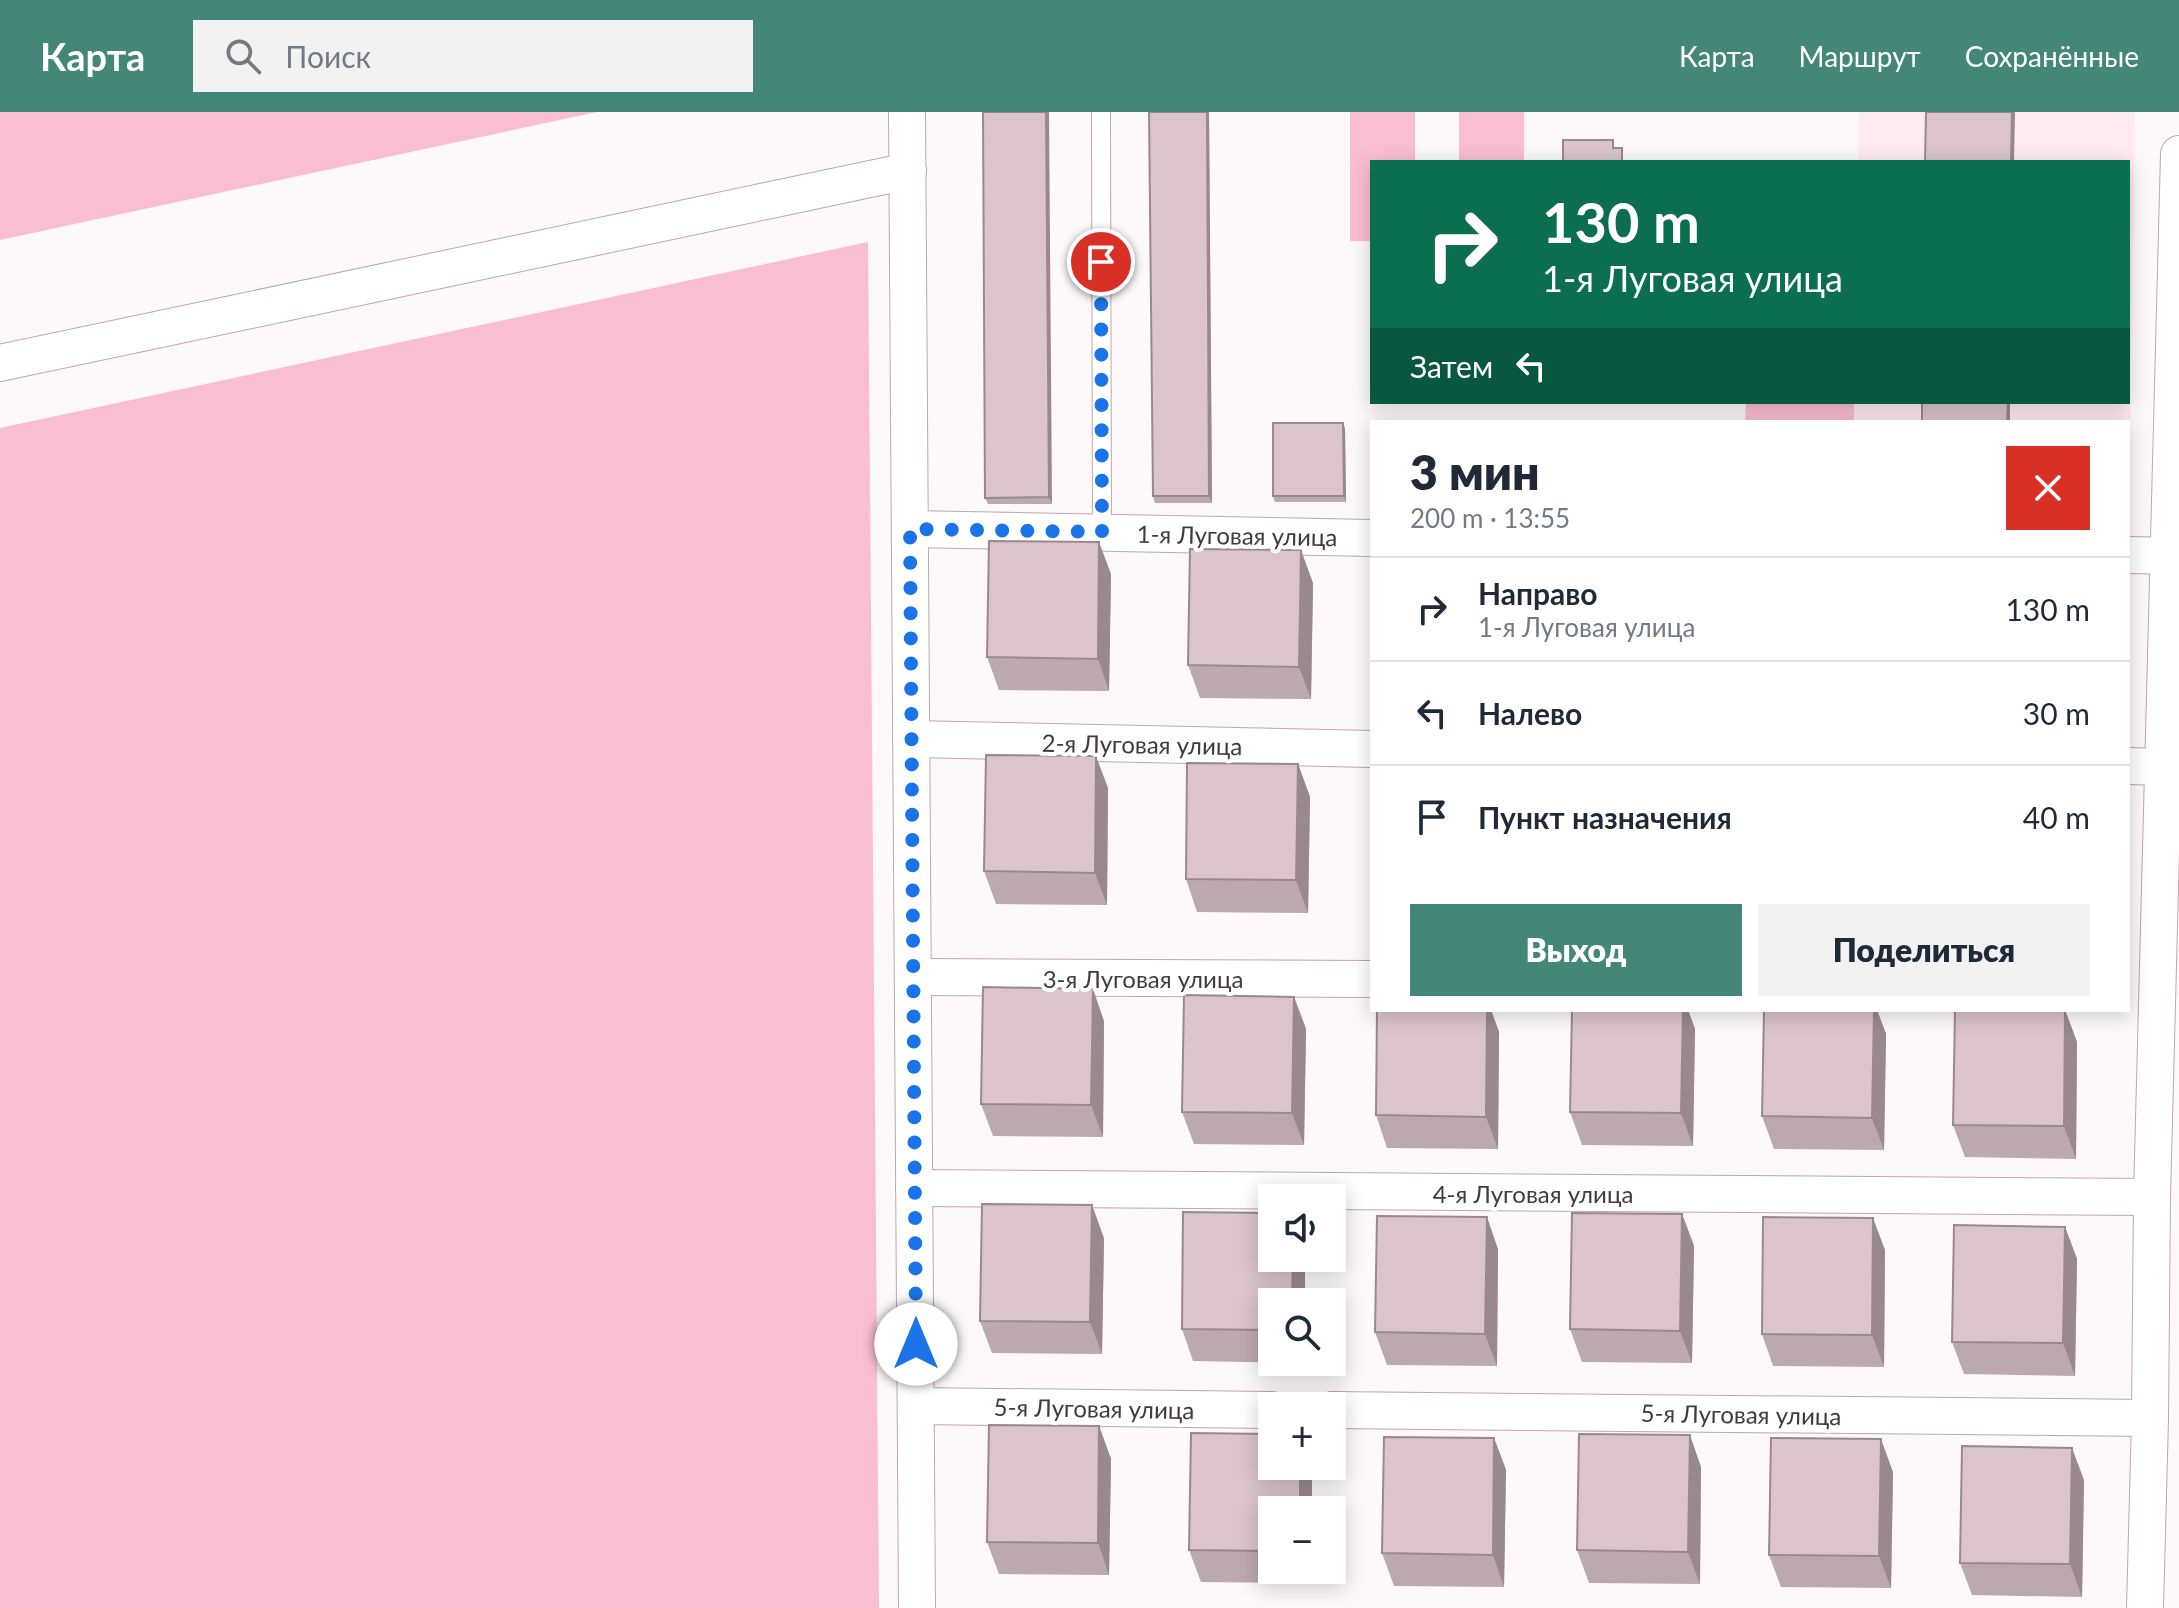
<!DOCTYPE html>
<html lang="ru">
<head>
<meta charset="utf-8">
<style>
  :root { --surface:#fff; --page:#f2f2f3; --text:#1f2937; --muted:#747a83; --line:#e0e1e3; --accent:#448677 }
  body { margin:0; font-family:Lato,sans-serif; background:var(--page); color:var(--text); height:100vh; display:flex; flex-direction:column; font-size:30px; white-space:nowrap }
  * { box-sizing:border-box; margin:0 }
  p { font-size:26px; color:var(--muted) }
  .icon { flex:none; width:44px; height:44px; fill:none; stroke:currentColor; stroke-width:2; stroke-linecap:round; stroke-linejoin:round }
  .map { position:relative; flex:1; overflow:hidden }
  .panel { position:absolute; left:1370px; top:308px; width:760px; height:592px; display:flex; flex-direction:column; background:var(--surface); border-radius:0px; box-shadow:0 4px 20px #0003 }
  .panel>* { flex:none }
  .guide { position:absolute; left:1370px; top:48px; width:760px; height:244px; border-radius:0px; box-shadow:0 4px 20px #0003; background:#0b6e4f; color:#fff; overflow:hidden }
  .buttons { position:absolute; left:1258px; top:1072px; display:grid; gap:16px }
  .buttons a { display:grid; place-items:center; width:88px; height:88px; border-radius:0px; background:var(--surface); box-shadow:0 4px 20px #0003; font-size:40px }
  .pin { position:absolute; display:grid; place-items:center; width:68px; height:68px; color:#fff; margin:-34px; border:4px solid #fff; border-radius:50%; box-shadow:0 2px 8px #0007 }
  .me { position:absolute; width:88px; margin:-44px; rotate:0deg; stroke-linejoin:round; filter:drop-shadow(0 0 6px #0008) }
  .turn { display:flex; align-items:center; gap:28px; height:168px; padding:0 40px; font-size:36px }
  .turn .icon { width:104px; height:104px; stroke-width:2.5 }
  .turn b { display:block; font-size:56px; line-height:68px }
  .then { display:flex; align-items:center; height:76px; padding:0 40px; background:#0003; gap:16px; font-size:30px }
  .round { display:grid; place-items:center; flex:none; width:84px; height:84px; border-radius:0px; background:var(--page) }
  .head { display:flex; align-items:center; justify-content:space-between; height:136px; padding:0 40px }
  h1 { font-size:48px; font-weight:800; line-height:60px }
  .action { display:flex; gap:16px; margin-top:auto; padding:16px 40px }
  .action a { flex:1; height:92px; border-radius:0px; background:var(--accent); color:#fff; font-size:32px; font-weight:800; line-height:92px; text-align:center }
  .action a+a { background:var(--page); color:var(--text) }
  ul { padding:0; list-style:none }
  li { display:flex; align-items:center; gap:24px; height:104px; padding:0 40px; border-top:2px solid var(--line) }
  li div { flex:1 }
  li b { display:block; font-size:30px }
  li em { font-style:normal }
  header { display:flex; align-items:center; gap:48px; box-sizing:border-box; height:112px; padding:0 40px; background:var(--accent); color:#fff }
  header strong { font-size:38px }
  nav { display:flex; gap:44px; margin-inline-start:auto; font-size:28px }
  .search { width:560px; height:72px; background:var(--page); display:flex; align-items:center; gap:20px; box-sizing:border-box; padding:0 28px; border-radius:0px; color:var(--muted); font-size:30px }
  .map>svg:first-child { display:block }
  .built { fill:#ffebf1 }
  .green { fill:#fabed2 }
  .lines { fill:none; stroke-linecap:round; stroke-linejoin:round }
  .lane-casing { stroke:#bea7ae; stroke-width:20 }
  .street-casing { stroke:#bea7ae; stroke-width:38 }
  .lane { stroke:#fff; stroke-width:18 }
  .street { stroke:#fff; stroke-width:36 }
  .wall { fill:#bca9af }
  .shaded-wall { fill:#99898e }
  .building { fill:#dbc4cb; stroke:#99898e; stroke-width:2 }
  .route { stroke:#1a73e8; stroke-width:14; stroke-dasharray:0 25.2 }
  .labels { text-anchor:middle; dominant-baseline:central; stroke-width:8; stroke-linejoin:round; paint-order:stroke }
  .street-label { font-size:24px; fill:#443a3d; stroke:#fff }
</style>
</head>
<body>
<header>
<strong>Карта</strong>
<div class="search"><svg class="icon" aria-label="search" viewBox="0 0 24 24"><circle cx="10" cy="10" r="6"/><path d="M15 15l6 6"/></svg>Поиск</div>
<nav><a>Карта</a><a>Маршрут</a><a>Сохранённые</a></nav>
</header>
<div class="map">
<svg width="2179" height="1496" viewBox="0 0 2179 1496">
  <rect width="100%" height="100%" fill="#fdf8fa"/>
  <path class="built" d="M 1859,0 L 2135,0 L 2128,427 L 2128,310 L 1854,310 L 1854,290 L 2128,290 L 2128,50 L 1858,50 Z"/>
  <g class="green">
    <path d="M 0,0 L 597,0 L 0,128 Z"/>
    <path d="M 1350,0 L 1415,0 L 1415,50 L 1372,50 L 1372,129 L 1350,129 Z"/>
    <rect x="1459" y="0" width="65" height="50"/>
    <path d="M 868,130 L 879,1496 L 0,1496 L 0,316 Z"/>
    <path d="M 1746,290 L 1854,290 L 1854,310 L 1745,310 Z"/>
  </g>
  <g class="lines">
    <g class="lane-casing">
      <path id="lane" d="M 1101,0 L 1102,420"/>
    </g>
    <g class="street-casing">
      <g id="street">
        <path d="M 907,0 L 917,1496"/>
        <path d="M 0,251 L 908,59"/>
        <path d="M 910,417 L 1372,426"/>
        <path d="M 2128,443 L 2179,444"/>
        <path d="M 911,627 L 1372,637"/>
        <path d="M 2128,654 L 2164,655"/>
        <path d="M 913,865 L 1372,867"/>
        <path d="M 914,1076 L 2152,1085"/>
        <path d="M 916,1294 L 1272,1298"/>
        <path d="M 1332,1298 L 2150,1306"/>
        <path d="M 2145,1496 L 2150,1306 L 2152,1085 L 2179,42"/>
      </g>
    </g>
    <use href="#lane" class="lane"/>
    <use href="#street" class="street"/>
  </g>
  <g class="wall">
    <path d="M 983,0 L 1052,392 L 988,392 L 985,386 Z"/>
    <path d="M 1149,0 L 1209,0 L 1212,391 L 1155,391 L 1153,384 Z"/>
    <path d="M 1343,311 L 1345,317 L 1346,390 L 1275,390 L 1273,384 Z"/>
    <path d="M 1111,462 L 1109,579 L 999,578 L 987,545 Z"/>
    <path d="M 1313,471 L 1311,587 L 1200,586 L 1188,553 Z"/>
    <path d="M 1298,652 L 1310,685 L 1308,801 L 1197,800 L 1186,767 Z"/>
    <path d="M 1108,676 L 1107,793 L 996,792 L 984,759 Z"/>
    <path d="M 1294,885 L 1306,917 L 1304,1033 L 1194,1032 L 1182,1000 Z"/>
    <path d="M 1377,898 L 1491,898 L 1499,920 L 1498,1037 L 1387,1036 L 1376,1003 Z"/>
    <path d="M 1572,898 L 1688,898 L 1695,917 L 1693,1034 L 1582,1033 L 1570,1000 Z"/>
    <path d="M 1764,898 L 1877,898 L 1886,922 L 1884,1038 L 1774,1037 L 1762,1004 Z"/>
    <path d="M 2065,898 L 2077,930 L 2076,1047 L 1965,1045 L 1953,1013 Z"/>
    <path d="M 1104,909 L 1103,1025 L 993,1024 L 981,992 Z"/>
    <path d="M 1682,1102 L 1694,1134 L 1692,1251 L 1582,1250 L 1570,1217 Z"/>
    <path d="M 2065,1115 L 2077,1147 L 2075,1264 L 1964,1262 L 1952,1230 Z"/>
    <path d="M 1104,1126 L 1102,1242 L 992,1241 L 980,1209 Z"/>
    <path d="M 1498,1137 L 1497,1254 L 1387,1253 L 1375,1220 Z"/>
    <path d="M 1885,1138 L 1884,1255 L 1773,1254 L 1762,1222 Z"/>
    <path d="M 1272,1190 L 1272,1250 L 1304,1251 L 1193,1249 L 1182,1217 Z"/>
    <path d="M 1099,1314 L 1111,1347 L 1109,1463 L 999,1462 L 987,1430 Z"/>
    <path d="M 1494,1326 L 1506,1358 L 1504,1475 L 1394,1474 L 1382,1441 Z"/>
    <path d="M 1272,1354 L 1312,1354 L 1312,1398 L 1272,1398 L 1272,1458 L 1311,1458 L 1311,1471 L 1201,1470 L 1189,1438 Z"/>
    <path d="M 1701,1355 L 1700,1472 L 1589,1471 L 1577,1438 Z"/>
    <path d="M 1893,1360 L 1891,1476 L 1781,1475 L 1769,1443 Z"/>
    <path d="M 2084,1368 L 2082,1485 L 1972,1483 L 1960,1451 Z"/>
  </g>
  <g class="shaded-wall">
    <path d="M 1046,0 L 1049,0 L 1052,392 L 1049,385 Z"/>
    <path d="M 1207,0 L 1209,0 L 1212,391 L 1209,384 Z"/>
    <path d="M 2012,0 L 2015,0 L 2014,50 L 2011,50 Z"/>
    <path d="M 2008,290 L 2010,290 L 2010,310 L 2007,310 Z"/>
    <path d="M 1343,311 L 1345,317 L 1346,390 L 1344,384 Z"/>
    <path d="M 1099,430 L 1111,462 L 1109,579 L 1098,547 Z"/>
    <path d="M 1301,438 L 1313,471 L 1311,587 L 1299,555 Z"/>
    <path d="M 1096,644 L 1108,676 L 1107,793 L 1095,761 Z"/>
    <path d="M 1298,652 L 1310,685 L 1308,801 L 1296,768 Z"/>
    <path d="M 1093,877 L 1104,909 L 1103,1025 L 1091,993 Z"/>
    <path d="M 1294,885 L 1306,917 L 1304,1033 L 1292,1001 Z"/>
    <path d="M 1487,898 L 1491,898 L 1499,920 L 1498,1037 L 1486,1005 Z"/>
    <path d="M 1683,898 L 1688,898 L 1695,917 L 1693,1034 L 1681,1001 Z"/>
    <path d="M 1874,898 L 1877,898 L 1886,922 L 1884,1038 L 1872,1006 Z"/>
    <path d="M 2065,898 L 2077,930 L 2076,1047 L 2064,1014 Z"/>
    <path d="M 1092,1093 L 1104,1126 L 1102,1242 L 1090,1210 Z"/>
    <path d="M 1682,1102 L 1694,1134 L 1692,1251 L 1680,1219 Z"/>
    <path d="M 1487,1105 L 1498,1137 L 1497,1254 L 1485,1222 Z"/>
    <path d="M 1873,1106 L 1885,1138 L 1884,1255 L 1872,1223 Z"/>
    <path d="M 2065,1115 L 2077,1147 L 2075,1264 L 2063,1231 Z"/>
    <path d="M 1293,1146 L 1305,1146 L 1305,1190 L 1292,1190 Z"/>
    <path d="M 1099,1314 L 1111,1347 L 1109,1463 L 1098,1431 Z"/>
    <path d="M 1690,1323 L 1701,1355 L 1700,1472 L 1688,1440 Z"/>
    <path d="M 1494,1326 L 1506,1358 L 1504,1475 L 1493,1443 Z"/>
    <path d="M 1881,1327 L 1893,1360 L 1891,1476 L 1879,1444 Z"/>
    <path d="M 2072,1336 L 2084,1368 L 2082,1485 L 2070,1452 Z"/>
    <rect x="1300" y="1354" width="12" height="44"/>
    <path d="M 1306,1458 L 1311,1458 L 1311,1471 Z"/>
  </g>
  <g class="building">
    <path d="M 983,0 L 1046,0 L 1049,385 L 985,386 Z"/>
    <path d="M 1149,0 L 1207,0 L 1209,384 L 1153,384 Z"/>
    <path d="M 1926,0 L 2012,0 L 2011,50 L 1925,50 Z"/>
    <path d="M 1563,28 L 1613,28 L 1613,36 L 1622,36 L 1622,50 L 1563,50 Z"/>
    <path d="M 1922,290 L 2008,290 L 2007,310 L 1922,310 Z"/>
    <path d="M 1273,311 L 1343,311 L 1344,384 L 1273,384 Z"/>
    <path d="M 989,429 L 1099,430 L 1098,547 L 987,545 Z"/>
    <path d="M 1190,437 L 1301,438 L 1299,555 L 1188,553 Z"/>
    <path d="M 986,643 L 1096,644 L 1095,761 L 984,759 Z"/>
    <path d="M 1187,651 L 1298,652 L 1296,768 L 1186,767 Z"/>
    <path d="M 983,875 L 1093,877 L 1091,993 L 981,992 Z"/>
    <path d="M 1184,883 L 1294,885 L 1292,1001 L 1182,1000 Z"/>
    <path d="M 1377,898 L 1487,898 L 1486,1005 L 1376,1003 Z"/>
    <path d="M 1572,898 L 1683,898 L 1681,1001 L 1570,1000 Z"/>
    <path d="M 1764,898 L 1874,898 L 1872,1006 L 1762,1004 Z"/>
    <path d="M 1955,898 L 2065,898 L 2064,1014 L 1953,1013 Z"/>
    <path d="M 982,1092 L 1092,1093 L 1090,1210 L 980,1209 Z"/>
    <path d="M 1183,1100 L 1272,1101 L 1272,1146 L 1293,1146 L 1292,1190 L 1272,1190 L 1272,1218 L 1182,1217 Z"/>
    <path d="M 1572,1101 L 1682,1102 L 1680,1219 L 1570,1217 Z"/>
    <path d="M 1377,1104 L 1487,1105 L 1485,1222 L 1375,1220 Z"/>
    <path d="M 1763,1105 L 1873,1106 L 1872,1223 L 1762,1222 Z"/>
    <path d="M 1954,1113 L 2065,1115 L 2063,1231 L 1952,1230 Z"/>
    <path d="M 989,1313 L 1099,1314 L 1098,1431 L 987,1430 Z"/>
    <path d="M 1191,1321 L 1272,1322 L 1272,1354 L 1300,1354 L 1300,1398 L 1272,1398 L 1272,1439 L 1189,1438 Z"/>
    <path d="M 1579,1322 L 1690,1323 L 1688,1440 L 1577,1438 Z"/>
    <path d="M 1384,1325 L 1494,1326 L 1493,1443 L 1382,1441 Z"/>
    <path d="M 1771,1326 L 1881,1327 L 1879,1444 L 1769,1443 Z"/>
    <path d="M 1962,1334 L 2072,1336 L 2070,1452 L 1960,1451 Z"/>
  </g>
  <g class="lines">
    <path class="route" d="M 916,1232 L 910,417 L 1102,420 L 1101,150"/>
  </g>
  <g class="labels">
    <g class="street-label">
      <text transform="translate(1237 423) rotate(1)">1-я Луговая улица</text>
      <text transform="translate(1142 632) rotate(1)">2-я Луговая улица</text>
      <text x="1143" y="866">3-я Луговая улица</text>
      <text x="1533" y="1081">4-я Луговая улица</text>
      <text transform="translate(1094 1296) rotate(1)">5-я Луговая улица</text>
      <text transform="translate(1741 1302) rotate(1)">5-я Луговая улица</text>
    </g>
  </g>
</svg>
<div class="buttons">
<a><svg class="icon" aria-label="sound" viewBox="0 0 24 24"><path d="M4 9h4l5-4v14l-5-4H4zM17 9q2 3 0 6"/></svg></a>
<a><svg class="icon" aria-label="search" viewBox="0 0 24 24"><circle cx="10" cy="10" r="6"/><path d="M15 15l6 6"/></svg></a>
<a>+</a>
<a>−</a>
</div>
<div class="pin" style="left:1101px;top:150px;background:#d93025"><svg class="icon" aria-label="arrive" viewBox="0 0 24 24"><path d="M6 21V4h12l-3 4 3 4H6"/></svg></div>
<svg class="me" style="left:916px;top:1232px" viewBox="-20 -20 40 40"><circle r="19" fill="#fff"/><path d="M0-13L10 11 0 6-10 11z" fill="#1a73e8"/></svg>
<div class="guide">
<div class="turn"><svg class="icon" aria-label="right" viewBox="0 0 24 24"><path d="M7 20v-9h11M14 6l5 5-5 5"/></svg><div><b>130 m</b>1-я Луговая улица</div></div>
<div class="then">Затем<svg class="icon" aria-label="left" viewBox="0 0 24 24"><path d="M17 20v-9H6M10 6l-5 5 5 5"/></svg></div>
</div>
<section class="panel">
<div class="head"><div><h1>3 мин</h1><p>200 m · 13:55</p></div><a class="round" style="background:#d93025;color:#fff"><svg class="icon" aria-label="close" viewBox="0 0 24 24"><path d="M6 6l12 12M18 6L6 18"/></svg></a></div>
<ul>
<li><svg class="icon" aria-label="right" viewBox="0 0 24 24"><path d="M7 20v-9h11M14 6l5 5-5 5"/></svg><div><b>Направо</b><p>1-я Луговая улица</p></div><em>130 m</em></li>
<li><svg class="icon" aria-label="left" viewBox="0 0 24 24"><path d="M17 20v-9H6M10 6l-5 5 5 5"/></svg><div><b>Налево</b></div><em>30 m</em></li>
<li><svg class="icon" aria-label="arrive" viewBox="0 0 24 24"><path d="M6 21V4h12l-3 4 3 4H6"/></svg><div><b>Пункт назначения</b></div><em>40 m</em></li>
</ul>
<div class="action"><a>Выход</a><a>Поделиться</a></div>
</section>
</div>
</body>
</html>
